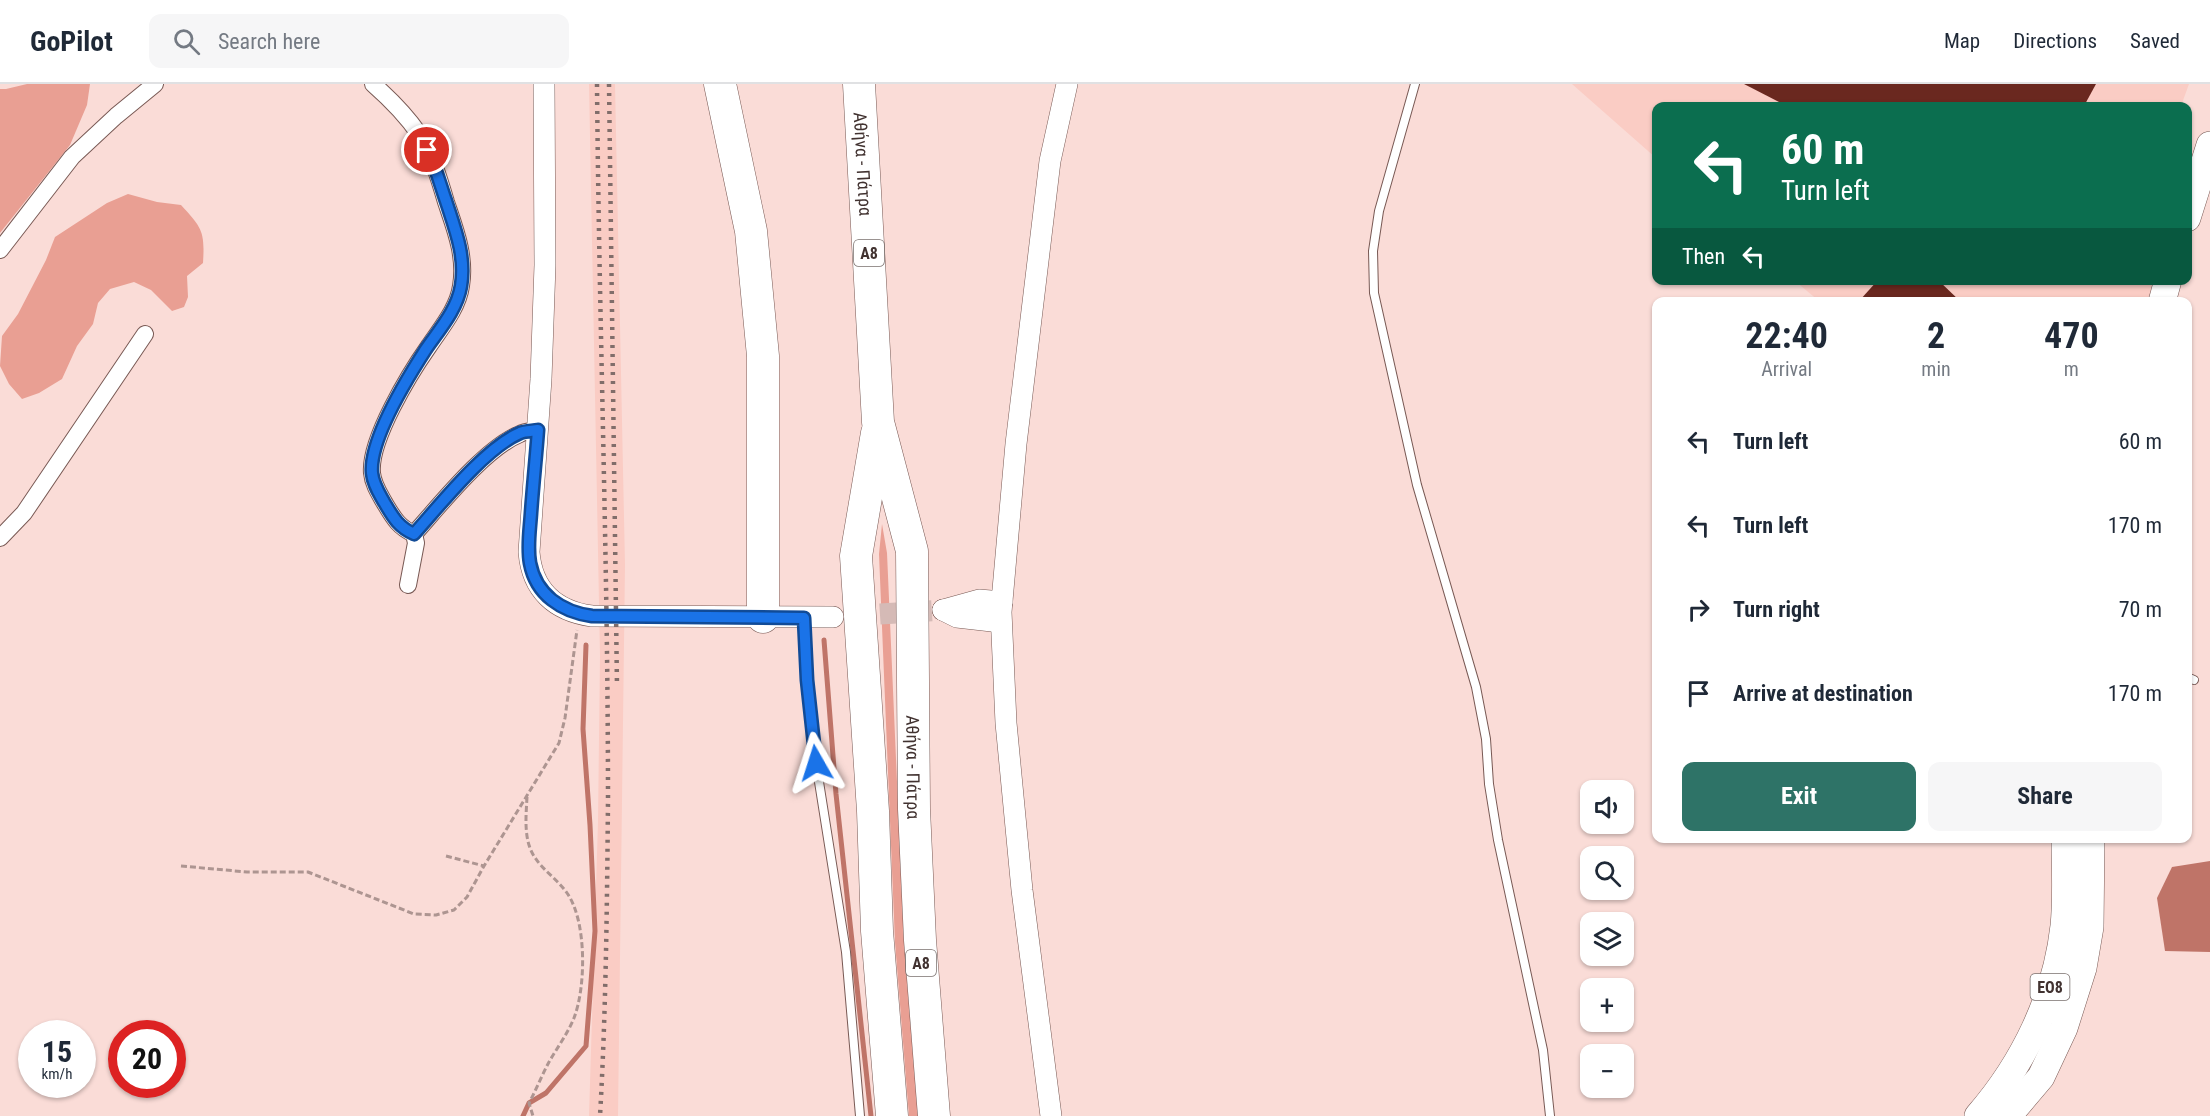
<!DOCTYPE html>
<html lang="en">
<head>
<meta charset="utf-8">
<style>
  :root { --surface:#fff; --page:#f6f6f7; --text:#1f2937; --muted:#747a83; --line:#e0e1e3; --accent:#2e7367 }
  body { margin:0; font-family:"Roboto Condensed",sans-serif; background:var(--page); color:var(--text); height:100vh; display:flex; flex-direction:column; font-size:22px; white-space:nowrap }
  * { box-sizing:border-box; margin:0 }
  p { font-size:20px; color:var(--muted) }
  .icon { flex:none; width:33px; height:33px; fill:none; stroke:currentColor; stroke-width:2; stroke-linecap:round; stroke-linejoin:round }
  .map { position:relative; flex:1; overflow:hidden }
  .side { position:absolute; left:1652px; top:213px; width:540px; height:546px; display:flex; flex-direction:column; background:var(--surface); border-radius:12px; box-shadow:0 2px 4px #0004 }
  .side>* { flex:none }
  .banner { position:absolute; left:1652px; top:18px; width:540px; height:183px; border-radius:12px; box-shadow:0 2px 4px #0004; background:#0b6e4f; color:#fff; overflow:hidden }
  .fabs { position:absolute; left:1580px; top:696px; display:grid; gap:12px }
  .fabs a { display:grid; place-items:center; width:54px; height:54px; border-radius:12px; background:var(--surface); box-shadow:0 2px 4px #0004; font-size:30px }
  .speed { position:absolute; left:18px; top:936px; display:flex; gap:12px; font-size:30px; font-weight:700; text-align:center }
  .speed>* { display:grid; place-content:center; width:78px; height:78px; border-radius:50%; background:var(--surface); box-shadow:0 2px 4px #0004; line-height:1 }
  .speed small { font-size:15px; font-weight:400 }
  .speed .limit { border:9px solid #d22; background:#fff; color:#111 }
  .pin { position:absolute; display:grid; place-items:center; width:51px; height:51px; color:#fff; margin:-26px; border:3px solid #fff; border-radius:50%; box-shadow:0 2px 6px #0007 }
  .me { position:absolute; width:66px; margin:-33px; rotate:354deg; stroke-linejoin:round; filter:drop-shadow(0 0 4px #0008) }
  .turn { display:flex; align-items:center; gap:21px; height:126px; padding:0 30px; font-size:27px }
  .turn .icon { width:78px; height:78px; stroke-width:2.5 }
  .turn b { display:block; font-size:42px; line-height:51px }
  .then { display:flex; align-items:center; height:57px; padding:0 30px; background:#0003; gap:12px; font-size:22px }
  .eta { display:flex; justify-content:space-evenly; align-items:center; height:102px; text-align:center }
  .eta b { font-size:36px; font-weight:700; line-height:42px }
  .primary-button { display:flex; gap:12px; margin-top:auto; padding:12px 30px }
  .primary-button a { flex:1; height:69px; border-radius:12px; background:var(--accent); color:#fff; font-size:24px; font-weight:700; line-height:69px; text-align:center }
  .primary-button a+a { background:var(--page); color:var(--text) }
  ul { padding:0; list-style:none }
  li { display:flex; align-items:center; gap:18px; height:84px; padding:0 30px }
  li div { flex:1 }
  li b { display:block; font-size:22px }
  li em { font-style:normal }
  header { display:flex; align-items:center; gap:36px; box-sizing:border-box; height:84px; padding:0 30px; background:var(--surface); border-bottom:2px solid var(--line) }
  header strong { font-size:28px }
  nav { display:flex; gap:33px; margin-inline-start:auto; font-size:21px }
  .search { width:420px; height:54px; background:var(--page); display:flex; align-items:center; gap:15px; box-sizing:border-box; padding:0 21px; border-radius:12px; color:var(--muted); font-size:22px }
  .map>svg:first-child { display:block }
  .built { fill:#faccc4 }
  .green { fill:#e99f93 }
  .water { fill:#bf7468 }
  .lines { fill:none; stroke-linecap:round; stroke-linejoin:round }
  .stream { stroke:#bf7468; stroke-width:5 }
  .building { fill:#6a281f }
  .tertiary-tunnel { stroke:#d5bab6; stroke-width:21; stroke-dasharray:21 10; stroke-linecap:butt }
  .service-casing { stroke:#785954; stroke-width:10 }
  .minor-casing { stroke:#785954; stroke-width:18 }
  .tertiary-casing { stroke:#785954; stroke-width:22 }
  .primary-casing { stroke:#785954; stroke-width:28 }
  .motorway-casing { stroke:#785954; stroke-width:33 }
  .path { stroke:#ad9591; stroke-width:3; stroke-dasharray:6 3; stroke-linecap:butt }
  .service { stroke:#fff; stroke-width:8 }
  .minor { stroke:#fff; stroke-width:16 }
  .tertiary { stroke:#fff; stroke-width:21 }
  .primary { stroke:#fff; stroke-width:27 }
  .motorway { stroke:#fff; stroke-width:32 }
  .rail { stroke:#816d6a; stroke-width:4.5; stroke-dasharray:3 6; stroke-linecap:butt }
  .route-casing { stroke:#114b97; stroke-width:15 }
  .route { stroke:#1a73e8; stroke-width:10 }
  .labels { text-anchor:middle; dominant-baseline:central; stroke-width:6; stroke-linejoin:round; paint-order:stroke }
  .shield { fill:#fff; stroke:#7a706e; stroke-width:1.5 }
  .shield-label { font-size:16px; font-weight:bold; fill:#413230 }
  .street-label { font-size:18px; fill:#413230; stroke:#fff }
</style>
</head>
<body>
<header>
<strong>GoPilot</strong>
<div class="search"><svg class="icon" aria-label="search" viewBox="0 0 24 24"><circle cx="10" cy="10" r="6"/><path d="M15 15l6 6"/></svg>Search here</div>
<nav><a>Map</a><a>Directions</a><a>Saved</a></nav>
</header>
<div class="map">
<svg width="2210" height="1032" viewBox="0 0 2210 1032">
  <rect width="100%" height="100%" fill="#fadcd7"/>
  <g class="built">
    <path d="M 589,0 L 615,0 L 625,481 L 618,1032 L 589,1032 L 598,738 L 600,572 Z"/>
    <path d="M 1572,0 L 2189,0 L 2181,22 L 1656,22 L 1656,74 Z"/>
    <path d="M 1795,197 L 2155,197 L 2149,218 L 1819,217 Z"/>
  </g>
  <g class="green">
    <path d="M 27,0 L 90,0 L 87,21 L 70,61 L 0,149 L 0,5 L 6,5 Z"/>
    <path d="M 128,110 L 157,118 L 181,121 C 202,144 205,147 203,179 L 187,192 L 188,213 L 184,223 L 172,227 L 151,206 L 134,198 L 110,205 L 98,219 L 93,240 L 77,262 L 62,295 L 39,309 L 22,315 L 9,300 L 0,282 L 2,252 L 18,230 L 46,176 L 55,153 L 107,119 Z"/>
    <path d="M 882,440 L 887,469 L 904,858 L 918,1032 L 909,1032 L 895,858 L 879,470 Z"/>
  </g>
  <path class="water" d="M 2210,777 L 2210,868 L 2165,867 L 2157,814 L 2172,783 Z"/>
  <g class="lines">
    <g class="stream">
      <path d="M 824,556 L 836,710 L 871,1032"/>
      <path d="M 523,1032 L 529,1019 L 546,1009 L 586,962 L 595,847 L 590,741 L 583,645 L 586,561"/>
    </g>
  </g>
  <g class="building">
    <path d="M 1744,0 L 2096,0 L 2084,22 L 1787,22 Z"/>
    <path d="M 1878,196 L 1938,196 L 1961,218 L 1861,218 L 1860,216 Z"/>
  </g>
  <g class="lines">
    <path class="tertiary-tunnel" d="M 849,532 L 943,526"/>
    <g class="service-casing">
      <g id="service">
        <path d="M 1415,0 L 1379,127 L 1373,167 L 1374,209 L 1417,401 L 1476,603 L 1486,655 L 1489,700 L 1498,756 L 1543,966 L 1550,1032"/>
        <path d="M 804,533 L 807,596 L 816,679 L 846,868 L 860,1032"/>
        <path d="M 2187,593 L 2194,596"/>
      </g>
    </g>
    <g class="minor-casing">
      <g id="minor">
        <path d="M 373,0 C 390,15 406,31 419,50 C 432,71 439,94 446,118 C 455,145 466,172 461,202 C 458,224 441,244 429,262 C 410,289 369,356 372,389 C 373,400 379,409 384,418 C 393,433 398,443 414,450 L 416,459 L 408,501"/>
        <path d="M 0,166 L 72,73 L 116,32 L 155,0"/>
        <path d="M 414,450 C 440,421 485,364 520,350 C 525,347 533,347 539,346"/>
        <path d="M 0,454 L 24,429 L 145,250"/>
      </g>
    </g>
    <g class="tertiary-casing">
      <g id="tertiary">
        <path d="M 544,0 L 545,181 L 541,295 L 529,468 C 532,506 555,527 592,532 L 833,533"/>
        <path d="M 943,526 L 979,516 L 1002,518"/>
        <path d="M 943,526 L 957,533 L 1001,538"/>
        <path d="M 1051,1032 L 1022,806 L 1006,639 L 1001,528 L 1016,360 L 1050,77 L 1067,0"/>
      </g>
    </g>
    <g class="primary-casing">
      <g id="primary">
        <path d="M 2187,134 L 2210,61"/>
        <path d="M 2162,218 L 2168,196"/>
        <path d="M 1978,1032 C 2024,979 2056,913 2064,842 C 2067,813 2065,783 2065,754"/>
        <path d="M 2008,1032 L 2041,993 L 2064,944 L 2083,884 L 2090,843 L 2091,754"/>
      </g>
    </g>
    <g class="motorway-casing">
      <g id="motorway">
        <path d="M 720,0 L 751,147 L 763,272 L 763,533"/>
        <path id="s1" d="M 859,0 L 878,338 L 912,467 L 914,725 L 920,856 L 934,1032"/>
        <path d="M 877,349 L 856,472 L 873,727 L 877,847 L 892,1032"/>
      </g>
    </g>
    <g class="path">
      <path d="M 527,713 C 526,733 523,758 536,775 C 543,786 558,796 567,809 C 587,837 586,903 574,934 C 568,949 557,964 549,978 C 542,991 536,1006 529,1019 L 533,1032"/>
      <path d="M 446,772 L 484,782"/>
      <path d="M 181,782 L 247,788 L 308,788 L 414,830 L 436,831 L 454,826 L 467,813 L 484,782 L 559,659 L 565,634 L 577,546"/>
    </g>
    <use href="#service" class="service"/>
    <use href="#minor" class="minor"/>
    <use href="#tertiary" class="tertiary"/>
    <use href="#primary" class="primary"/>
    <use href="#motorway" class="motorway"/>
    <g class="rail">
      <path d="M 597,0 C 599,239 608,477 608,716 C 607,821 606,927 600,1032"/>
      <path d="M 609,0 L 617,603"/>
    </g>
  </g>
  <g class="lines">
    <g class="route-casing">
      <path id="route" d="M 427,66 C 436,83 440,100 446,117 C 455,145 466,172 461,202 C 457,226 439,246 426,265 C 408,293 369,356 372,389 C 373,400 379,409 384,418 C 393,433 398,443 414,450 C 440,421 485,364 520,349 C 525,347 533,347 538,346 C 536,373 533,401 531,429 C 530,445 527,463 530,479 C 536,511 562,528 592,532 L 804,534 L 807,596 L 816,679"/>
    </g>
    <use href="#route" class="route"/>
  </g>
  <g class="labels">
    <g class="shield">
      <rect x="854" y="156" width="30" height="26" rx="4.5"/>
      <rect x="906" y="866" width="30" height="26" rx="4.5"/>
      <rect x="2030.5" y="890" width="39" height="26" rx="4.5"/>
    </g>
    <g class="shield-label">
      <text x="869" y="169">Α8</text>
      <text x="921" y="879">Α8</text>
      <text x="2050" y="903">ΕΟ8</text>
    </g>
    <g class="street-label">
      <text stroke="none"><textPath href="#s1" startOffset="80">Αθήνα - Πάτρα</textPath></text>
      <text stroke="none"><textPath href="#s1" startOffset="688">Αθήνα - Πάτρα</textPath></text>
    </g>
  </g>
</svg>
<div class="fabs">
<a><svg class="icon" aria-label="sound" viewBox="0 0 24 24"><path d="M4 9h4l5-4v14l-5-4H4zM17 9q2 3 0 6"/></svg></a>
<a><svg class="icon" aria-label="search" viewBox="0 0 24 24"><circle cx="10" cy="10" r="6"/><path d="M15 15l6 6"/></svg></a>
<a><svg class="icon" aria-label="layers" viewBox="0 0 24 24"><path d="M12 4l9 5-9 5-9-5zM3 14l9 5 9-5"/></svg></a>
<a>+</a>
<a>−</a>
</div>
<div class="speed"><div>15<small>km/h</small></div><div class="limit">20</div></div>
<div class="pin" style="left:427px;top:66px;background:#d93025"><svg class="icon" aria-label="arrive" viewBox="0 0 24 24"><path d="M6 21V4h12l-3 4 3 4H6"/></svg></div>
<svg class="me" style="left:816px;top:679px" viewBox="-20 -20 40 40"><path d="M0-17L14 15 0 8-14 15z" fill="#1a73e8" stroke="#fff" stroke-width="4"/></svg>
<div class="banner">
<div class="turn"><svg class="icon" aria-label="left" viewBox="0 0 24 24"><path d="M17 20v-9H6M10 6l-5 5 5 5"/></svg><div><b>60 m</b>Turn left</div></div>
<div class="then">Then<svg class="icon" aria-label="left" viewBox="0 0 24 24"><path d="M17 20v-9H6M10 6l-5 5 5 5"/></svg></div>
</div>
<section class="side">
<div class="eta">
<div><b>22:40</b><p>Arrival</p></div>
<div><b>2</b><p>min</p></div>
<div><b>470</b><p>m</p></div>
</div>
<ul>
<li><svg class="icon" aria-label="left" viewBox="0 0 24 24"><path d="M17 20v-9H6M10 6l-5 5 5 5"/></svg><div><b>Turn left</b></div><em>60 m</em></li>
<li><svg class="icon" aria-label="left" viewBox="0 0 24 24"><path d="M17 20v-9H6M10 6l-5 5 5 5"/></svg><div><b>Turn left</b></div><em>170 m</em></li>
<li><svg class="icon" aria-label="right" viewBox="0 0 24 24"><path d="M7 20v-9h11M14 6l5 5-5 5"/></svg><div><b>Turn right</b></div><em>70 m</em></li>
<li><svg class="icon" aria-label="arrive" viewBox="0 0 24 24"><path d="M6 21V4h12l-3 4 3 4H6"/></svg><div><b>Arrive at destination</b></div><em>170 m</em></li>
</ul>
<div class="primary-button"><a>Exit</a><a>Share</a></div>
</section>
</div>
</body>
</html>
